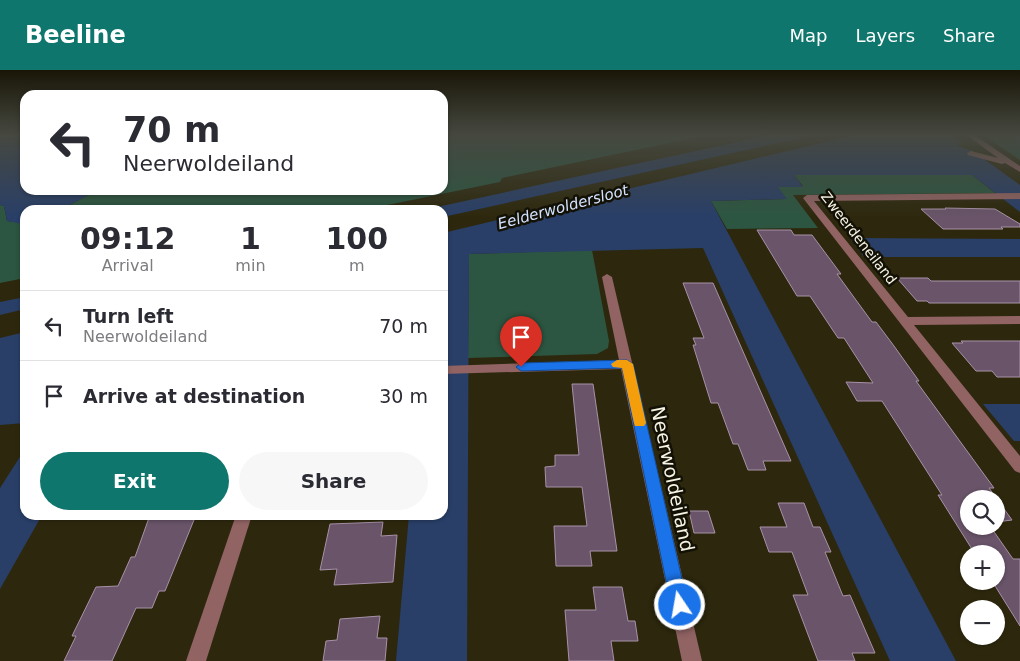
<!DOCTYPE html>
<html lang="en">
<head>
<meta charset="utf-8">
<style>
  :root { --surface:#fff; --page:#f7f7f7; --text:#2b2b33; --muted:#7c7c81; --line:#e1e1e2; --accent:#0f766e }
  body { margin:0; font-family:"DejaVu Sans",sans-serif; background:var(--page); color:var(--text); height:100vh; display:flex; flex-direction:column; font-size:19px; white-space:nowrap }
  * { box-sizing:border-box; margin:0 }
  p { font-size:16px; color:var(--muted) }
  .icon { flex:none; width:28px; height:28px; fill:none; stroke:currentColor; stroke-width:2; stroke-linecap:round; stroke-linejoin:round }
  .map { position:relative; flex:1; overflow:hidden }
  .details { position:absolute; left:20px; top:135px; width:428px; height:315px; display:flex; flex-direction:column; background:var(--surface); border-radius:15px; box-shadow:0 1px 4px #0004 }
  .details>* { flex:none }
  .banner { position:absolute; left:20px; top:20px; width:428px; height:105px; border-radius:15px; box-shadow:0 1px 4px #0004; background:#fff; color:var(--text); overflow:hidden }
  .tools { position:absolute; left:960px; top:420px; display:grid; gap:10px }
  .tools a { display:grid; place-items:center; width:45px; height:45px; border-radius:50%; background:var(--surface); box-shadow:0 1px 4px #0004; font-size:25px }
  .pin { position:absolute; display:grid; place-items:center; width:42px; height:42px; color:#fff; margin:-51px -21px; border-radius:50% 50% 50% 0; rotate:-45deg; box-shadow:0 0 5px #0007 }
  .pin .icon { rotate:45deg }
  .me { position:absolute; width:55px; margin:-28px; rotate:348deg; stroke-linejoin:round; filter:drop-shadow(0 0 4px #0008) }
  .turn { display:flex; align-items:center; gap:18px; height:105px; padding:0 20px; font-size:22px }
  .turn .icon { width:65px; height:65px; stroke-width:2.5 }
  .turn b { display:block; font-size:35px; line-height:42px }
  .eta { display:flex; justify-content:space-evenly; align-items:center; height:85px; text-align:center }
  .eta b { font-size:30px; font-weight:700; line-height:35px }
  .button { display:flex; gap:10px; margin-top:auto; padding:10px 20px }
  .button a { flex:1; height:58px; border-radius:30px; background:var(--accent); color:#fff; font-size:20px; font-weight:700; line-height:58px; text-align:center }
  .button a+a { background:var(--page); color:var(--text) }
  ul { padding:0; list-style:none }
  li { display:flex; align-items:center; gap:15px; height:70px; padding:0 20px; border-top:1px solid var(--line) }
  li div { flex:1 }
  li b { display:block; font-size:19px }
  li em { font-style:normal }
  header { display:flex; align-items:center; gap:30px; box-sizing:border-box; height:70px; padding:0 25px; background:var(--accent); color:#fff }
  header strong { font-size:24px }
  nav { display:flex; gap:28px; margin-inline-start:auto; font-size:18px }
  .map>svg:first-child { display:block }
  .green { fill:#2c5641 }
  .water { fill:#293f68 }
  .building { fill:#695469; stroke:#a891a8 }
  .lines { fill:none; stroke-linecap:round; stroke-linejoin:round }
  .minor { fill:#916363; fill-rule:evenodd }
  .route { fill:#1a73e8; stroke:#114b97 }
  .slow { fill:#f59e0b }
  .labels { text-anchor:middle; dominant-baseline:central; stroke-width:5; stroke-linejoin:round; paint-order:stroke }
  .far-street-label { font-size:14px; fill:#f7f4e4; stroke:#131106 }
  .far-water-label { font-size:15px; font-style:italic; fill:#d3e3ff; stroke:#131106 }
  .near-street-label { font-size:19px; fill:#f7f4e4; stroke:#131106 }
</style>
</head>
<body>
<header>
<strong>Beeline</strong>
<nav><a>Map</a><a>Layers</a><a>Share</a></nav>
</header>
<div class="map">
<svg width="1020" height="591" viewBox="0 0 1020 591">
  <rect width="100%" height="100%" fill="#2d280d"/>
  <g class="green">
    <path d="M 443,64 L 712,64 L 502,108 L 500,112 L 363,140 L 60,140 L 98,120 L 442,120 Z"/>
    <path d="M 982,64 L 1020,64 L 1020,90 Z"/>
    <path d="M 794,105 L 972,105 L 995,123 L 793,125 L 818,158 L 727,159 L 711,131 L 786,129 L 777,116 L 803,116 Z"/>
    <path d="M 0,135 L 4,136 L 7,151 L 25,153 L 25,208 L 0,213 Z"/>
    <path d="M 592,180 L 609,271 L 608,278 L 597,284 L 468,288 L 469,184 Z"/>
  </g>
  <g class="water">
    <path d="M 0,64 L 25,64 L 25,120 L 98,120 L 60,140 L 25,140 L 25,153 L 23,154 L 7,151 L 4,136 L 0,135 Z"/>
    <path d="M 774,64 L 818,64 L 443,147 L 442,140 L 423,140 Z"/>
    <path d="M 859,64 L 950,64 L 962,73 L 957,76 L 973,81 L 970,83 L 981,87 L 1020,115 L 1020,142 L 972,105 L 794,105 L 803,117 L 778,117 L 787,129 L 711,131 L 956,591 L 890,591 L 703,178 L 469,184 L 467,591 L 396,591 L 409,445 L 442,445 L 443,163 Z"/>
    <path d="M 850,168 L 1020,169 L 1020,187 L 864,187 Z"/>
    <path d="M 25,227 L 25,239 L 0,245 L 0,232 Z"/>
    <path d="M 25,262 L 25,353 L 0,355 L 0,268 Z"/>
    <path d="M 983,334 L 1020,334 L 1020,371 L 1014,371 Z"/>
    <path d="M 25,379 L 25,445 L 42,445 L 0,519 L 0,418 Z"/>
  </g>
  <g class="building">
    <path d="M 945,138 L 995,139 L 1020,154 L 1020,157 L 1001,157 L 1003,159 L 943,159 L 921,139 L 946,139 Z"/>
    <path d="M 757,160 L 791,160 L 794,165 L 812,165 L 841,204 L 837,204 L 872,252 L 876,252 L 894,276 L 919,311 L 916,311 L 994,418 L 989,418 L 1012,450 L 996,452 L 996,429 L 969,429 L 969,456 L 990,456 L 1013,489 L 1020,489 L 1020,556 L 992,511 L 996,511 L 996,484 L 975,484 L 938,425 L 942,425 L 882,331 L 857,331 L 846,312 L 873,313 L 844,268 L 838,268 L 810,226 L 797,226 Z"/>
    <path d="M 897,208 L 928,208 L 931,211 L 1020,211 L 1020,233 L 929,233 L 927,231 L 917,231 Z"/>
    <path d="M 683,213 L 713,213 L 791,391 L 763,391 L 766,400 L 748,400 L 738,374 L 733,374 L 718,333 L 711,333 L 693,275 L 696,275 L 693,268 L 704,268 Z"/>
    <path d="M 961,271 L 1020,271 L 1020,307 L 997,307 L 992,301 L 976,301 L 952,273 L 963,273 Z"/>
    <path d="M 572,314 L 593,314 L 617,481 L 590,481 L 592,496 L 556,496 L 554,456 L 587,456 L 582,417 L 546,417 L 545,397 L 555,396 L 555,385 L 579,385 Z"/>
    <path d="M 778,433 L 804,433 L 813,457 L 820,457 L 831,482 L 825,482 L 843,526 L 850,525 L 875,583 L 852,583 L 855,591 L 818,591 L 793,525 L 808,525 L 792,482 L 769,482 L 760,457 L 787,457 Z"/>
    <path d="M 689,441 L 708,441 L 715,463 L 694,463 Z"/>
    <path d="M 150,445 L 196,445 L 165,521 L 159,521 L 152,538 L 136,538 L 112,591 L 64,591 L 76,566 L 72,566 L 96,517 L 118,516 L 131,487 L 135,487 Z"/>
    <path d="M 383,452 L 381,466 L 397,465 L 393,512 L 334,515 L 337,499 L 320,500 L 330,454 Z"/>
    <path d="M 593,517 L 622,517 L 628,551 L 635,551 L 638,571 L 611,571 L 614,591 L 569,591 L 565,540 L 596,540 Z"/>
    <path d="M 380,546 L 377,568 L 387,568 L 385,591 L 323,591 L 326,571 L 337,570 L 340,549 Z"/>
  </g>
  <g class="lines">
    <g class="minor">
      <path d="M 965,64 L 973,64 L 1020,96 L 1020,102 L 1005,93 L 1002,94 L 968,85 L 967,83 L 971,81 L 998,88 Z"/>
      <path d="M 1020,123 L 1020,129 L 814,131 L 908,247 L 1020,246 L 1020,254 L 914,255 L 1020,386 L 1020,403 L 1015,401 L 803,128 L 807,125 Z"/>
      <path d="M 607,204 L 612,207 L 702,591 L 682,591 L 621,299 L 442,304 L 442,296 L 619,290 L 602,207 Z"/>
      <path d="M 236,445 L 252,445 L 206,591 L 186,591 Z"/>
    </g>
  </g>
  <linearGradient id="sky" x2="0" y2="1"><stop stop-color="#191607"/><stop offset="0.44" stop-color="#464840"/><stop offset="1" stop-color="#464840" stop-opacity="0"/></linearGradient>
  <rect width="1020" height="147" fill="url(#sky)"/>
  <path class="route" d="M 627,290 L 633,294 L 688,535 L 685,541 L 680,543 L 674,541 L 671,535 L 622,298 L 521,301 L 516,297 L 521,293 Z"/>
  <path class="slow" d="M 617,290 L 627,290 L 633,294 L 646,353 L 644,356 L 635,356 L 634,353 L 622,298 L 613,297 L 611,294 Z"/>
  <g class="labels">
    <g class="far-street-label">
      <text transform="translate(859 168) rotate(52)">Zweerdeneiland</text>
    </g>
    <g class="far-water-label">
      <text transform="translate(563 137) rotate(-15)">Eelderwoldersloot</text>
    </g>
    <g class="near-street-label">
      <text transform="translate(673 409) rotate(78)">Neerwoldeiland</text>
    </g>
  </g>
</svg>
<div class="tools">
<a><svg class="icon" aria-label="search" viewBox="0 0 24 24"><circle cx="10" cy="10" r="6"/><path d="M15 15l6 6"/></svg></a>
<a>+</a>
<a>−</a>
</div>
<div class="pin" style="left:521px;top:297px;background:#d93025"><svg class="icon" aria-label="arrive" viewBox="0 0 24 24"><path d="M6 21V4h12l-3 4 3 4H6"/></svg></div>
<svg class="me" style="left:680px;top:535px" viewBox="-20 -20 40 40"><circle r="17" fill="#1a73e8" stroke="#fff" stroke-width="3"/><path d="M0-11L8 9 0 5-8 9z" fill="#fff"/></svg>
<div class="banner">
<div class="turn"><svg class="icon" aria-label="left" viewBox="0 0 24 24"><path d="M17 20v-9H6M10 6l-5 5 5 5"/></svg><div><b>70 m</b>Neerwoldeiland</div></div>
</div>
<section class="details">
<div class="eta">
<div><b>09:12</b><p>Arrival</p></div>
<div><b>1</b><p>min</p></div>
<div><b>100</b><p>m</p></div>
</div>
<ul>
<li><svg class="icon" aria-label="left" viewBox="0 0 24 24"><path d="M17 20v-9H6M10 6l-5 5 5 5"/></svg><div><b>Turn left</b><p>Neerwoldeiland</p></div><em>70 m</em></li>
<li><svg class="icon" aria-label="arrive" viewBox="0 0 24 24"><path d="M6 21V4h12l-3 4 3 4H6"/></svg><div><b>Arrive at destination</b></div><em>30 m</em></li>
</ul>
<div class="button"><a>Exit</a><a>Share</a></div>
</section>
</div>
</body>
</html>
